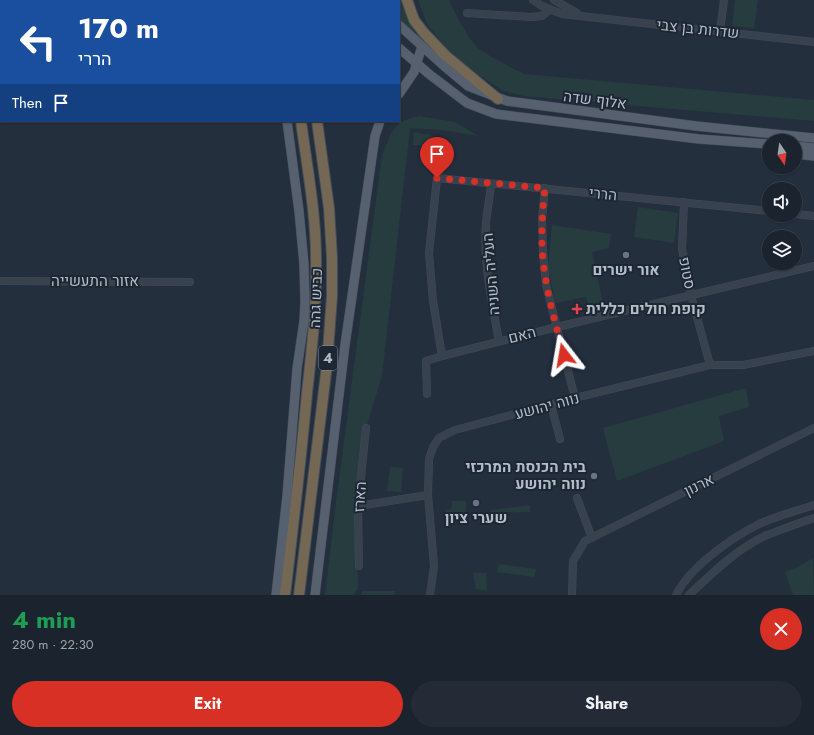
<!DOCTYPE html>
<html lang="en">
<head>
<meta charset="utf-8">
<style>
  :root { --surface:#1b232e; --page:#242b36; --text:#f1f3f6; --muted:#a0a4aa; --line:#39404a; --accent:#d93025 }
  body { margin:0; font-family:Jost,Heebo,sans-serif; background:var(--page); color:var(--text); height:100vh; display:flex; flex-direction:column; font-size:15px; white-space:nowrap }
  * { box-sizing:border-box; margin:0 }
  p { font-size:13px; color:var(--muted) }
  .icon { flex:none; width:22px; height:22px; fill:none; stroke:currentColor; stroke-width:2; stroke-linecap:round; stroke-linejoin:round }
  .map { position:relative; height:595px; overflow:hidden }
  .panel { display:flex; flex-direction:column; background:var(--surface); flex:1 }
  .panel>* { flex:none }
  .top-card { position:absolute; left:0px; top:0px; width:400px; height:122px; box-shadow:0 1px 3px #0004,0 0 0 1px var(--line); background:#1a4fa0; color:#fff; overflow:hidden }
  .needle { width:26px; rotate:167deg }
  .buttons { position:absolute; left:762px; top:134px; display:grid; gap:8px }
  .buttons a { display:grid; place-items:center; width:40px; height:40px; border-radius:50%; background:var(--surface); box-shadow:0 1px 3px #0004,0 0 0 1px var(--line); font-size:20px }
  .pin { position:absolute; display:grid; place-items:center; width:34px; height:34px; color:#fff; margin:-41px -17px; border-radius:50% 50% 50% 0; rotate:-45deg; box-shadow:0 0 4px #0007 }
  .pin .icon { rotate:45deg }
  .me { position:absolute; width:44px; margin:-22px; rotate:346deg; stroke-linejoin:round; filter:drop-shadow(0 0 3px #0008) }
  .turn { display:flex; align-items:center; gap:14px; height:84px; padding:0 12px; font-size:18px }
  .turn .icon { width:52px; height:52px; stroke-width:2.5 }
  .turn b { display:block; font-size:28px; line-height:34px }
  .then { display:flex; align-items:center; height:38px; padding:0 12px; background:#0003; gap:8px; font-size:15px }
  .round { display:grid; place-items:center; flex:none; width:42px; height:42px; border-radius:21px; background:var(--page) }
  .summary { display:flex; align-items:center; justify-content:space-between; height:68px; padding:0 12px }
  h1 { font-size:24px; font-weight:700; line-height:30px; color:#1e9e55 }
  .cta { display:flex; gap:8px; margin-top:auto; padding:8px 12px }
  .cta a { flex:1; height:46px; border-radius:24px; background:var(--accent); color:#fff; font-size:16px; font-weight:700; line-height:46px; text-align:center }
  .cta a+a { background:var(--page); color:var(--text) }
  .map>svg:first-child { display:block }
  .green { fill:#263c3f }
  .lines { fill:none; stroke-linecap:round; stroke-linejoin:round }
  .minor-casing { stroke:#414a57; stroke-width:8 }
  .major-casing { stroke:#414a57; stroke-width:10 }
  .highway-casing { stroke:#434c59; stroke-width:12 }
  .minor { stroke:#38414e; stroke-width:7 }
  .major { stroke:#56606e; stroke-width:9 }
  .highway { stroke:#746855; stroke-width:10 }
  .route { stroke:#d93025; stroke-width:7; stroke-dasharray:0 12.6 }
  .worship-dot { fill:#6b7280; stroke:#1d2633; stroke-width:1.5 }
  .health-dot { fill:#e0444e; stroke:#1d2633; stroke-width:1.5 }
  .labels { text-anchor:middle; dominant-baseline:central; stroke-width:4; stroke-linejoin:round; paint-order:stroke }
  .shield { fill:#1d2633; stroke:#878f9c; stroke-width:1 }
  .shield-label { font-size:14px; font-weight:bold; fill:#b4bcc9 }
  .street-label { font-size:15px; fill:#b4bcc9; stroke:#1d2633 }
  .poi-label { font-size:15px; font-weight:bold; fill:#b4bcc9; stroke:#1d2633 }
</style>
</head>
<body>
<div class="map">
<svg width="814" height="595" viewBox="0 0 814 595">
  <rect width="100%" height="100%" fill="#242f3e"/>
  <g class="green">
    <path d="M 391,0 L 405,0 L 418,30 L 413,32 L 399,20 L 399,1 L 390,1 Z"/>
    <path d="M 418,0 L 449,0 C 452,9 471,43 478,48 C 492,58 508,66 524,74 L 814,100 L 814,121 L 557,99 L 524,96 L 503,91 L 479,75 L 451,54 L 427,24 Z"/>
    <path d="M 735,0 L 758,0 L 754,28 L 732,26 Z"/>
    <path d="M 419,116 L 455,122 L 478,136 L 442,130 L 410,128 L 382,376 L 366,428 L 357,557 L 358,589 L 353,595 L 325,595 L 336,502 L 382,155 C 393,131 391,122 419,116 Z"/>
    <path d="M 414,132 L 431,135 L 432,146 L 413,145 Z"/>
    <path d="M 638,207 L 678,213 L 674,243 L 634,237 Z"/>
    <path d="M 552,225 L 611,234 L 609,248 L 592,252 L 605,313 L 591,316 L 586,297 L 555,303 L 548,266 Z"/>
    <path d="M 746,388 L 749,407 L 719,416 L 724,441 L 617,481 L 603,428 Z"/>
    <path d="M 390,467 L 403,468 L 401,492 L 387,491 Z"/>
    <path d="M 452,501 L 466,501 L 466,510 L 462,520 L 446,521 L 446,510 L 451,509 Z"/>
    <path d="M 530,505 L 530,512 L 491,513 L 491,510 Z"/>
    <path d="M 813,558 L 814,595 L 793,595 L 785,572 L 800,566 Z"/>
    <path d="M 499,564 L 536,569 L 534,577 L 497,572 Z"/>
    <path d="M 473,573 L 486,573 L 487,591 L 476,589 Z"/>
    <path d="M 362,591 L 395,591 L 394,595 L 362,595 Z"/>
  </g>
  <g class="lines">
    <g class="minor-casing">
      <g id="minor">
        <path d="M 533,0 L 542,6 L 562,14 L 814,42"/>
        <path d="M 554,0 L 577,13"/>
        <path d="M 467,13 L 531,17 L 542,16 L 549,10"/>
        <path d="M 720,31 L 724,0"/>
        <path d="M 0,92 L 1,92"/>
        <path d="M 491,184 C 490,197 487,210 486,224 C 483,263 492,303 499,341"/>
        <path d="M 545,188 L 542,219 L 543,253 L 546,285 L 575,398"/>
        <path d="M 684,202 L 682,249 L 691,295 L 710,365"/>
        <path d="M 795,214 L 814,216"/>
        <path d="M 0,281 L 190,282"/>
        <path d="M 442,356 L 433,301 L 429,253 L 437,178 L 769,211"/>
        <path d="M 427,394 L 426,361 L 442,356 L 557,327 L 814,266"/>
        <path d="M 551,405 L 560,439"/>
        <path d="M 577,498 L 592,538"/>
        <path d="M 358,506 L 428,495"/>
        <path d="M 359,566 L 358,506 L 366,428"/>
        <path d="M 430,595 L 434,566 L 428,495 L 429,459 L 433,447 L 439,438 L 455,430 L 575,398 L 710,365 L 743,365 L 814,351"/>
        <path d="M 572,595 L 573,561 L 585,541 L 814,428"/>
        <path d="M 676,595 C 690,567 731,538 759,524 C 776,516 796,511 814,505"/>
        <path d="M 689,595 C 712,573 738,548 767,535 C 783,529 798,523 814,518"/>
      </g>
    </g>
    <g class="major-casing">
      <g id="major">
        <path d="M 275,0 L 275,1"/>
        <path d="M 344,0 L 345,1"/>
        <path d="M 373,0 L 374,1"/>
        <path d="M 399,25 L 444,66 L 468,86 L 507,101 L 696,126 L 814,138"/>
        <path d="M 399,48 L 429,74 L 467,103 L 496,114 L 699,139 L 769,144"/>
        <path d="M 399,94 L 414,72 L 422,46"/>
        <path d="M 795,146 L 814,148"/>
        <path d="M 795,154 L 814,156"/>
        <path d="M 276,595 L 287,496 L 297,369 L 304,321 L 305,302 L 304,264 L 299,211 L 287,121"/>
        <path d="M 315,595 L 345,345 L 375,136 L 380,121"/>
      </g>
    </g>
    <g class="highway-casing">
      <g id="highway">
        <path d="M 289,0 L 289,1"/>
        <path d="M 305,0 L 305,1"/>
        <path d="M 407,0 L 414,20 L 424,33 L 445,55 L 498,99"/>
        <path d="M 386,1 L 387,0"/>
        <path d="M 285,595 C 293,528 301,460 307,393 C 312,348 317,305 316,260 C 316,213 307,167 301,121"/>
        <path d="M 299,595 L 327,365 L 332,296 L 332,258 L 329,208 L 317,121"/>
      </g>
    </g>
    <use href="#minor" class="minor"/>
    <use href="#major" class="major"/>
    <use href="#highway" class="highway"/>
  </g>
  <g class="lines">
    <path class="route" d="M 437,178 L 545,188 C 541,221 540,254 547,286 C 551,310 558,332 564,355"/>
  </g>
  <g class="worship-dot">
    <circle cx="626" cy="255" r="4"/>
    <circle cx="594" cy="476" r="4"/>
    <circle cx="476" cy="503" r="4"/>
  </g>
  <path class="health-dot" d="M575 303h4v4h4v4h-4v4h-4v-4h-4v-4h4z"/>
  <g class="labels">
    <rect class="shield" x="319" y="346" width="18" height="24" rx="3"/>
    <g class="shield-label">
      <text x="328" y="358">4</text>
    </g>
    <g class="street-label">
      <text transform="translate(698 29) rotate(6)">שדרות בן צבי</text>
      <text transform="translate(595 100) rotate(7)">אלוף שדה</text>
      <text transform="translate(603 194) rotate(6)">הררי</text>
      <text transform="translate(687 273) rotate(79)">סטופ</text>
      <text transform="translate(491 274) rotate(-95)">העליה השניה</text>
      <text x="95" y="281">אזור התעשייה</text>
      <text transform="translate(316 298) rotate(-88)">כביש גהה</text>
      <text transform="translate(522 335) rotate(-14)">האם</text>
      <text transform="translate(547 406) rotate(-15)">נווה יהושע</text>
      <text transform="translate(699 485) rotate(-26)">ארנון</text>
      <text transform="translate(360 497) rotate(-86)">הארז</text>
    </g>
    <g class="poi-label">
      <text x="626" y="270">אור ישרים</text>
      <text x="586" y="309" text-anchor="start">קופת חולים כללית</text>
      <text x="586" y="467" text-anchor="end">בית הכנסת המרכזי<tspan x="586" dy="17">נווה יהושע</tspan></text>
      <text x="476" y="518">שערי ציון</text>
    </g>
  </g>
</svg>
<div class="buttons">
<a><svg class="needle" viewBox="-14 -14 28 28"><path d="M0-13l5 13h-10z" fill="#e53935"/><path d="M0 13l5-13h-10z" fill="#a0a4aa"/></svg></a>
<a><svg class="icon" aria-label="sound" viewBox="0 0 24 24"><path d="M4 9h4l5-4v14l-5-4H4zM17 9q2 3 0 6"/></svg></a>
<a><svg class="icon" aria-label="layers" viewBox="0 0 24 24"><path d="M12 4l9 5-9 5-9-5zM3 14l9 5 9-5"/></svg></a>
</div>
<div class="pin" style="left:437px;top:178px;background:#d93025"><svg class="icon" aria-label="arrive" viewBox="0 0 24 24"><path d="M6 21V4h12l-3 4 3 4H6"/></svg></div>
<svg class="me" style="left:564px;top:355px" viewBox="-20 -20 40 40"><path d="M0-17L14 15 0 8-14 15z" fill="#d93025" stroke="#fff" stroke-width="4"/></svg>
<div class="top-card">
<div class="turn"><svg class="icon" aria-label="left" viewBox="0 0 24 24"><path d="M17 20v-9H6M10 6l-5 5 5 5"/></svg><div><b>170 m</b>הררי</div></div>
<div class="then">Then<svg class="icon" aria-label="arrive" viewBox="0 0 24 24"><path d="M6 21V4h12l-3 4 3 4H6"/></svg></div>
</div>
</div>
<section class="panel">
<div class="summary"><div><h1>4 min</h1><p>280 m · 22:30</p></div><a class="round" style="background:#d93025;color:#fff"><svg class="icon" aria-label="close" viewBox="0 0 24 24"><path d="M6 6l12 12M18 6L6 18"/></svg></a></div>
<div class="cta"><a>Exit</a><a>Share</a></div>
</section>
</body>
</html>
